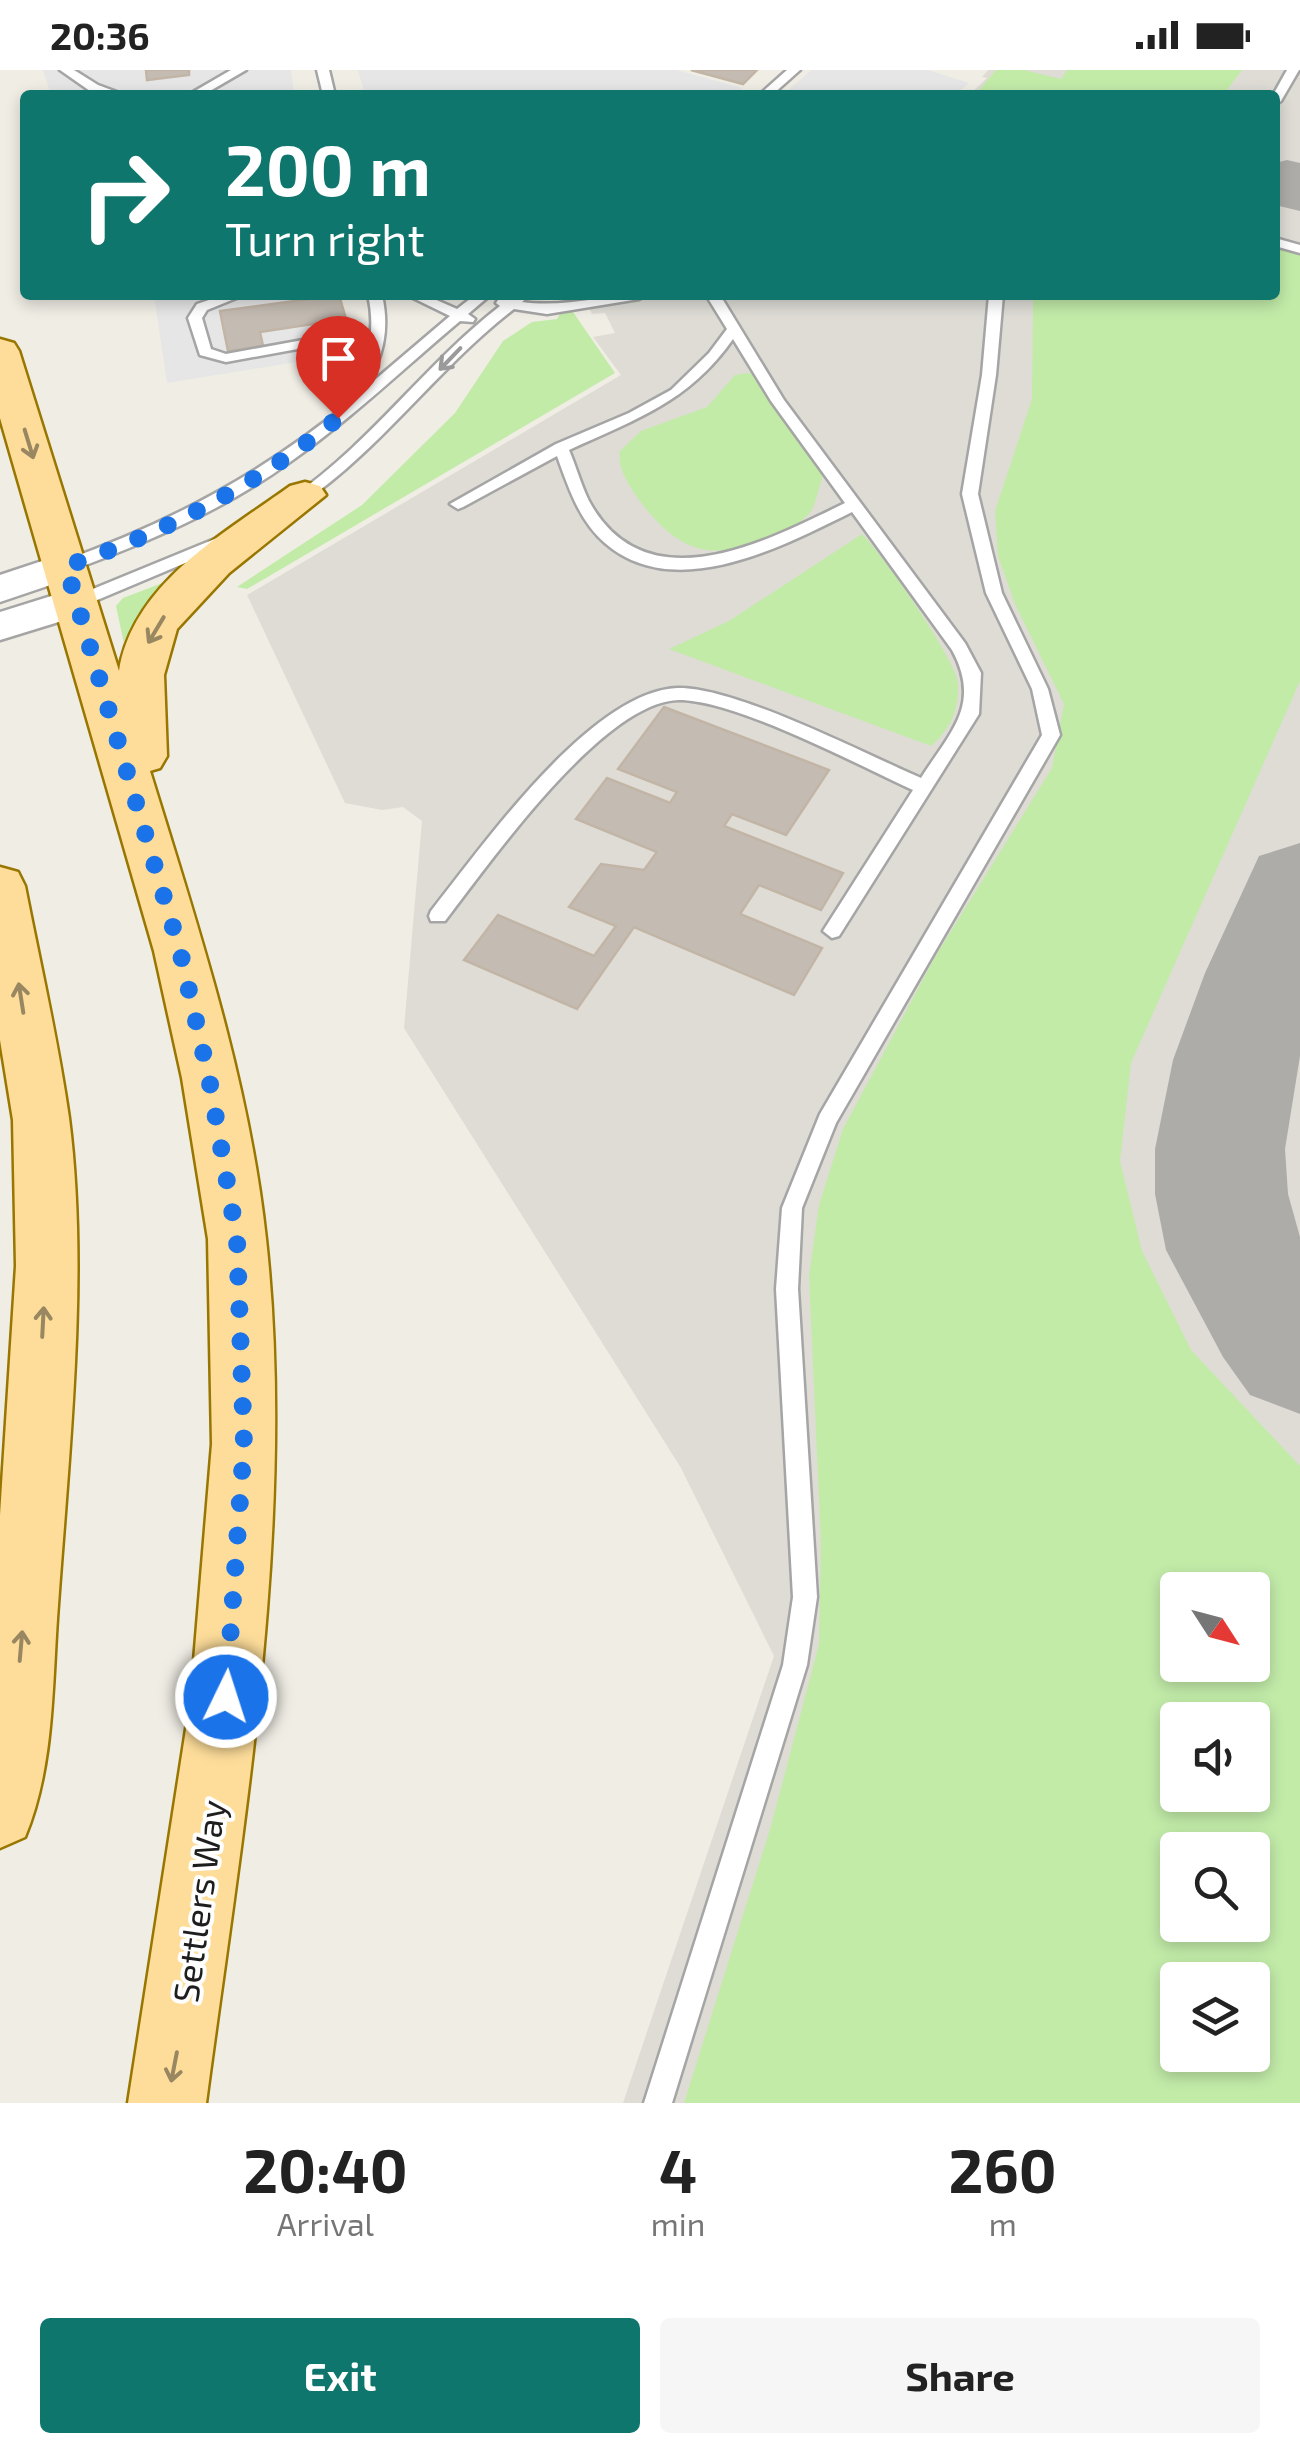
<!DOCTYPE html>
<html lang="en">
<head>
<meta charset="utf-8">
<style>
  :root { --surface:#fff; --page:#f6f6f6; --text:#222; --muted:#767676; --accent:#0f766e }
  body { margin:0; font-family:"Exo 2",sans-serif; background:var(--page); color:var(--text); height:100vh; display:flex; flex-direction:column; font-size:38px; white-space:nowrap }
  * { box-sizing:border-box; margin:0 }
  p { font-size:32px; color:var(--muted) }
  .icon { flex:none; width:55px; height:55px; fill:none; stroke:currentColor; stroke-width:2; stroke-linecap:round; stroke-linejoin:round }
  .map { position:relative; height:2033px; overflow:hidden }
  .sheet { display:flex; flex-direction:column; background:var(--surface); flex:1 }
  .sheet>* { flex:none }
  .banner { position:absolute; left:20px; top:20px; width:1260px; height:210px; border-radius:10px; box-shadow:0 5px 15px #0003; background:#0f766e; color:#fff; overflow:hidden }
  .needle { width:65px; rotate:126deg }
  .tools { position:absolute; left:1160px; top:1502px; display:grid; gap:20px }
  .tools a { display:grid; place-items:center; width:110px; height:110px; border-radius:10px; background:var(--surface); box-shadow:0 5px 15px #0003; font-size:50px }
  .pin { position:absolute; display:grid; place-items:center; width:85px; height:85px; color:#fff; margin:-102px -42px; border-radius:50% 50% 50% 0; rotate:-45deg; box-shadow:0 0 10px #0007 }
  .pin .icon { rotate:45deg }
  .me { position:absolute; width:110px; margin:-55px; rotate:4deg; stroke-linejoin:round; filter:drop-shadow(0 0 8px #0008) }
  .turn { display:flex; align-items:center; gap:35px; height:210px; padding:0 40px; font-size:45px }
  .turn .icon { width:130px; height:130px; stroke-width:2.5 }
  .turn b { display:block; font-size:70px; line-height:85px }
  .eta { display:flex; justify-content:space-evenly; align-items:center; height:170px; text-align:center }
  .eta b { font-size:60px; font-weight:700; line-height:70px }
  .action { display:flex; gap:20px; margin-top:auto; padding:20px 40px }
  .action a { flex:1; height:115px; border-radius:10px; background:var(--accent); color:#fff; font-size:40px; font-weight:700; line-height:115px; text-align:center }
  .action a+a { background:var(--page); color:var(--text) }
  .status { display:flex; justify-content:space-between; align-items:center; height:70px; padding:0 50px; background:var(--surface); direction:ltr }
  .status svg { height:28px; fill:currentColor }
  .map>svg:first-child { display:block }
  .airport { fill:#dedcd5; fill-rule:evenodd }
  .grass { fill:#c2eba8; fill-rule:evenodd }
  .parking { fill:#e6e6e6 }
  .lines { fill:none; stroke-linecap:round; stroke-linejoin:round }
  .taxiway { fill:#aeaca8; fill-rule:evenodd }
  .building { fill:#c4bcb3; stroke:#c2b5a6; stroke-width:2.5 }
  .service-casing { stroke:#a5a5a5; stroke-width:5 }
  .tertiary-casing { stroke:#a5a5a5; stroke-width:5 }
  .primary-casing { stroke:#987600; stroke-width:5 }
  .service { fill:#fff; fill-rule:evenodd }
  .tertiary { fill:#fff; fill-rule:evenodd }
  .primary { fill:#fedd9a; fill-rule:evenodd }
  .oneway { stroke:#9a9a9a }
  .oneway2 { stroke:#998762 }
  .route { stroke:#1a73e8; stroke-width:18; stroke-dasharray:0 32.4 }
  .labels { text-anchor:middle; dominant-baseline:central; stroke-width:8; stroke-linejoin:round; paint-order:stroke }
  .street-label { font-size:35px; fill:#1e1e1e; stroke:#fff }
</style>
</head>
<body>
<div class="status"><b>20:36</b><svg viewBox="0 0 49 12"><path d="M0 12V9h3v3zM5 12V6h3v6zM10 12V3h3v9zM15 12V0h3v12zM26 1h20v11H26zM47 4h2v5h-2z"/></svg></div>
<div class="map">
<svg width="1300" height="2033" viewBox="0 0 1300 2033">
  <rect width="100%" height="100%" fill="#efede4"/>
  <path class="airport" d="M 988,0 L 1300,0 L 1300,2033 L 623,2033 L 774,1586 L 681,1398 L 404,958 L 422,751 L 403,737 L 382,740 L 345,733 L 247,525 L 621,305 L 593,267 L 615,263 L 605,243 L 592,244 L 583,225 L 1275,225 L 1275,25 L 969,25 L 987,8 L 982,7 ZM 1178,1520 L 1252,1520 L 1252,1595 L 1178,1595 ZM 1178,1650 L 1252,1650 L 1252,1725 L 1178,1725 ZM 1178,1780 L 1252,1780 L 1252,1855 L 1178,1855 ZM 1178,1910 L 1252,1910 L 1252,1985 L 1178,1985 Z"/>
  <g class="grass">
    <path d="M 996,0 L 1024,0 L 1061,9 L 1067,0 L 1242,0 L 1223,25 L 975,25 Z"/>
    <path d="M 1275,176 L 1300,183 L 1300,611 L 1131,993 L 1120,1091 L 1142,1181 L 1191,1280 L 1300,1396 L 1300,2033 L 684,2033 L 771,1756 L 819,1574 L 821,1473 L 809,1206 L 819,1135 L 843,1059 L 935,887 L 1052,698 L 1064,634 L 1015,534 L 998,486 L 995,441 L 1032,329 L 1033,225 L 1275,225 ZM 1178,1520 L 1252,1520 L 1252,1595 L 1178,1595 ZM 1178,1650 L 1252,1650 L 1252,1725 L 1178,1725 ZM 1178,1780 L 1252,1780 L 1252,1855 L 1178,1855 ZM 1178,1910 L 1252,1910 L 1252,1985 L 1178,1985 Z"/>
    <path d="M 561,242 L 573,242 L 615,303 L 247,519 L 237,517 L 362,435 L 455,343 L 503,271 L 532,252 L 557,249 Z"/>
    <path d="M 748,303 L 757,306 L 823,405 C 819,416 817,431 811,441 C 804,452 784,462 772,467 C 711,492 680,484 639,430 C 629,415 617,399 620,381 L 641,361 L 707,337 L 735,305 Z"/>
    <path d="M 862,464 C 882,484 958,592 958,614 C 959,640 951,658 931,676 L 669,579 L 729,551 Z"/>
    <path d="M 186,504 L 128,592 L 116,536 L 123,528 Z"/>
  </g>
  <g class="parking">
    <path d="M 43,0 L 146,0 L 147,10 L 189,5 L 189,0 L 291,0 L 294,25 L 51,25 Z"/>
    <path d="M 358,0 L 676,0 L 742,18 L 734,25 L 365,25 Z"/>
    <path d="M 812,0 L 928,0 L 969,13 L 955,25 L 782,25 Z"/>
    <path d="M 154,225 L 328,225 L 221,241 L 228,281 L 262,276 L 260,262 L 346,249 L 358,282 L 167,313 Z"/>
  </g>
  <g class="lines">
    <g class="taxiway">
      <path d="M 1287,90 L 1300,93 L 1300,141 L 1275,135 L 1275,93 Z"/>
      <path d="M 1300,773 L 1300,986 L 1285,1079 L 1288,1124 L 1300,1167 L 1300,1344 L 1250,1325 L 1223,1287 L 1166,1180 L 1155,1124 L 1155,1079 L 1173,990 L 1205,903 L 1259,786 Z"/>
    </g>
  </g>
  <g class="building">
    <path d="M 146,0 L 189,0 L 189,5 L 147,10 Z"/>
    <path d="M 691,0 L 757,0 L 743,14 Z"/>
    <path d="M 339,225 L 346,249 L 260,262 L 263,276 L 228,281 L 220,241 Z"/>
    <path d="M 664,637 L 829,700 L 786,765 L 732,744 L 724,756 L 843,803 L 821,840 L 759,815 L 740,844 L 822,878 L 794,925 L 634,857 L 577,939 L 464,890 L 498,845 L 594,886 L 616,856 L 569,837 L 601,794 L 644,800 L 657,782 L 576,749 L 607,708 L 670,733 L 677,722 L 618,699 Z"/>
  </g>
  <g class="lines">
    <g class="service-casing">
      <g id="service">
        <path d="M 60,0 L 74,0 L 98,15 L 125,25 L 90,21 Z"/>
        <path d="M 231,0 L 246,0 L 203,25 L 188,25 Z"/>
        <path d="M 317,0 L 329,0 L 335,25 L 323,25 Z"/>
        <path d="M 787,0 L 800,0 L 772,25 L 759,25 Z"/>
        <path d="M 1287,0 L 1299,0 L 1281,31 L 1275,35 L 1273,25 Z"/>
        <path d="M 1275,168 L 1300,175 L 1300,183 L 1275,176 Z"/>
        <path d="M 224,225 L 244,225 L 207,240 L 202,248 L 211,279 L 226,284 L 303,270 L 310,274 L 303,278 L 226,292 L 200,285 L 188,248 L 197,234 Z"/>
        <path d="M 368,225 L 382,225 C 390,261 383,289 363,320 L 450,246 L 407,225 L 425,225 L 457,239 L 475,225 L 488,227 L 468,244 L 475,249 L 473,252 L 460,251 C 404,298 350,350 290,392 C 224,440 148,472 72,500 L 60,500 L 60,492 C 168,454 264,403 353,329 L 346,325 C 367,292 377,264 368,225 Z"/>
        <path d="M 514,225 L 530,225 L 522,232 C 563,238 604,225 646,225 L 639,229 L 547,244 L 514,239 C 437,298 382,379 301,434 L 291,434 L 291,428 C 372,372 424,295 500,236 L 496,233 L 498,230 L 508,230 Z"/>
        <path d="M 706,225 L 720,225 L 784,330 L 965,573 L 981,603 L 979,644 L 839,866 L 832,868 L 823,861 L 913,720 C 858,695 736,630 679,630 C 603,631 489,794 445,851 L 431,851 L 429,846 L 431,841 C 482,777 590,622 677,618 C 734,616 865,684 921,708 C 950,662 982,635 952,580 L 852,442 C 783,476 675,534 605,473 C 579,451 568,416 557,386 L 463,437 L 458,439 L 450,434 L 556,374 L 629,343 L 671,320 L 709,283 L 727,259 ZM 733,269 L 771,331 L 845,433 C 767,471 646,536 589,431 C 581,415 576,396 569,380 C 636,349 689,332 733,269 Z"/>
        <path d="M 989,225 L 1003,225 L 996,305 L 978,424 L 1002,523 L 1048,619 L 1060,665 L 836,1053 L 802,1138 L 798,1219 L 817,1527 L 807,1595 L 672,2033 L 644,2033 L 783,1595 L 793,1527 L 776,1219 L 782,1138 L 820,1044 L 1042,665 L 1032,619 L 986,523 L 962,424 L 982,305 Z"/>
        <path d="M 222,466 L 228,467 L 228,475 L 83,536 L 71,536 L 69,532 L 71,528 Z"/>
      </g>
    </g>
    <g class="tertiary-casing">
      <g id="tertiary">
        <path d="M 66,483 L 80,487 L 86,496 L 80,505 L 0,532 L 0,505 Z"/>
        <path d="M 77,518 L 91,522 L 97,532 L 91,542 L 0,570 L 0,542 Z"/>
      </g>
    </g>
    <g class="primary-casing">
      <g id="primary">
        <path d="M 0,269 L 14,273 L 19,281 L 119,601 C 133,513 225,463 290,416 L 305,412 L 320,416 L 326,425 L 229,503 L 177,559 L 164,605 L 167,686 L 160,698 L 150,701 C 197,854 249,1010 266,1169 C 297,1450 243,1754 206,2033 L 128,2033 L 191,1627 L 212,1374 L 208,1169 L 182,1008 L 154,881 L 0,348 Z"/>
        <path d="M 0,797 L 18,802 L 25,816 C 40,893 58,970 69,1048 C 89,1201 69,1381 58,1535 C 52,1611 55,1695 25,1767 L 0,1778 L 0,1445 L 16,1196 L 13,1050 L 0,970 Z"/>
      </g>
    </g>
    <use href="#service" class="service"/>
    <use href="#tertiary" class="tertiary"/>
    <use href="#primary" class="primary"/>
  </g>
  <defs><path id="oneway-shaft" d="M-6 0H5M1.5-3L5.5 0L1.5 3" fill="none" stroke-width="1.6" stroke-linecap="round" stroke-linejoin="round" transform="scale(2.5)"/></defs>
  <use class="oneway" href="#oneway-shaft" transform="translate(450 289) rotate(134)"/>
  <g class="oneway2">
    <use href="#oneway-shaft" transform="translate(29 374) rotate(73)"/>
    <use href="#oneway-shaft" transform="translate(156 560) rotate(121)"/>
    <use href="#oneway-shaft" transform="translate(21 928) rotate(-99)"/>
    <use href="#oneway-shaft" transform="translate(43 1252) rotate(-87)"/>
    <use href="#oneway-shaft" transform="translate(21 1576) rotate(-85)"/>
    <use href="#oneway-shaft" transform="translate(174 1997) rotate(101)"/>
  </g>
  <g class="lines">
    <path class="route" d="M 226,1627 L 244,1374 L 237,1169 L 209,1008 L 180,881 L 66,496 C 166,462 257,415 338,348"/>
  </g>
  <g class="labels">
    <g class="street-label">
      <text transform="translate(198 1831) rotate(-82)">Settlers Way</text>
    </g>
  </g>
</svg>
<div class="tools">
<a><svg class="needle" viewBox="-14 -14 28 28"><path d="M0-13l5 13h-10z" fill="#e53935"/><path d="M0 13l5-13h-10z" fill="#767676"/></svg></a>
<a><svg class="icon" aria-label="sound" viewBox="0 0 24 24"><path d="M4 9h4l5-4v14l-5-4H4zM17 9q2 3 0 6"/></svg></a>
<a><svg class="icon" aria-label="search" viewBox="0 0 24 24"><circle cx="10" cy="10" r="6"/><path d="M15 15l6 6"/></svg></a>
<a><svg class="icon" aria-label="layers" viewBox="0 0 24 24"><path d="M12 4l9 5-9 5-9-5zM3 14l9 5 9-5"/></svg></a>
</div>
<div class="pin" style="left:338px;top:348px;background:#d93025"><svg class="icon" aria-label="arrive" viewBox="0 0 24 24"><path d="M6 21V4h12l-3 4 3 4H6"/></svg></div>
<svg class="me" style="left:226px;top:1627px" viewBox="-20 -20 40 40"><circle r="17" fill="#1a73e8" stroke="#fff" stroke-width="3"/><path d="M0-11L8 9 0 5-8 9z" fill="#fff"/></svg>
<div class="banner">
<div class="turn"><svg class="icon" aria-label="right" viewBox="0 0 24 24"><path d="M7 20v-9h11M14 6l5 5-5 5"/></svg><div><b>200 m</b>Turn right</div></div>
</div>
</div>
<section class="sheet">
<div class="eta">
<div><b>20:40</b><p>Arrival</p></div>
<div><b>4</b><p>min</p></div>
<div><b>260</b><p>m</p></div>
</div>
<div class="action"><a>Exit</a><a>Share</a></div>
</section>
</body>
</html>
